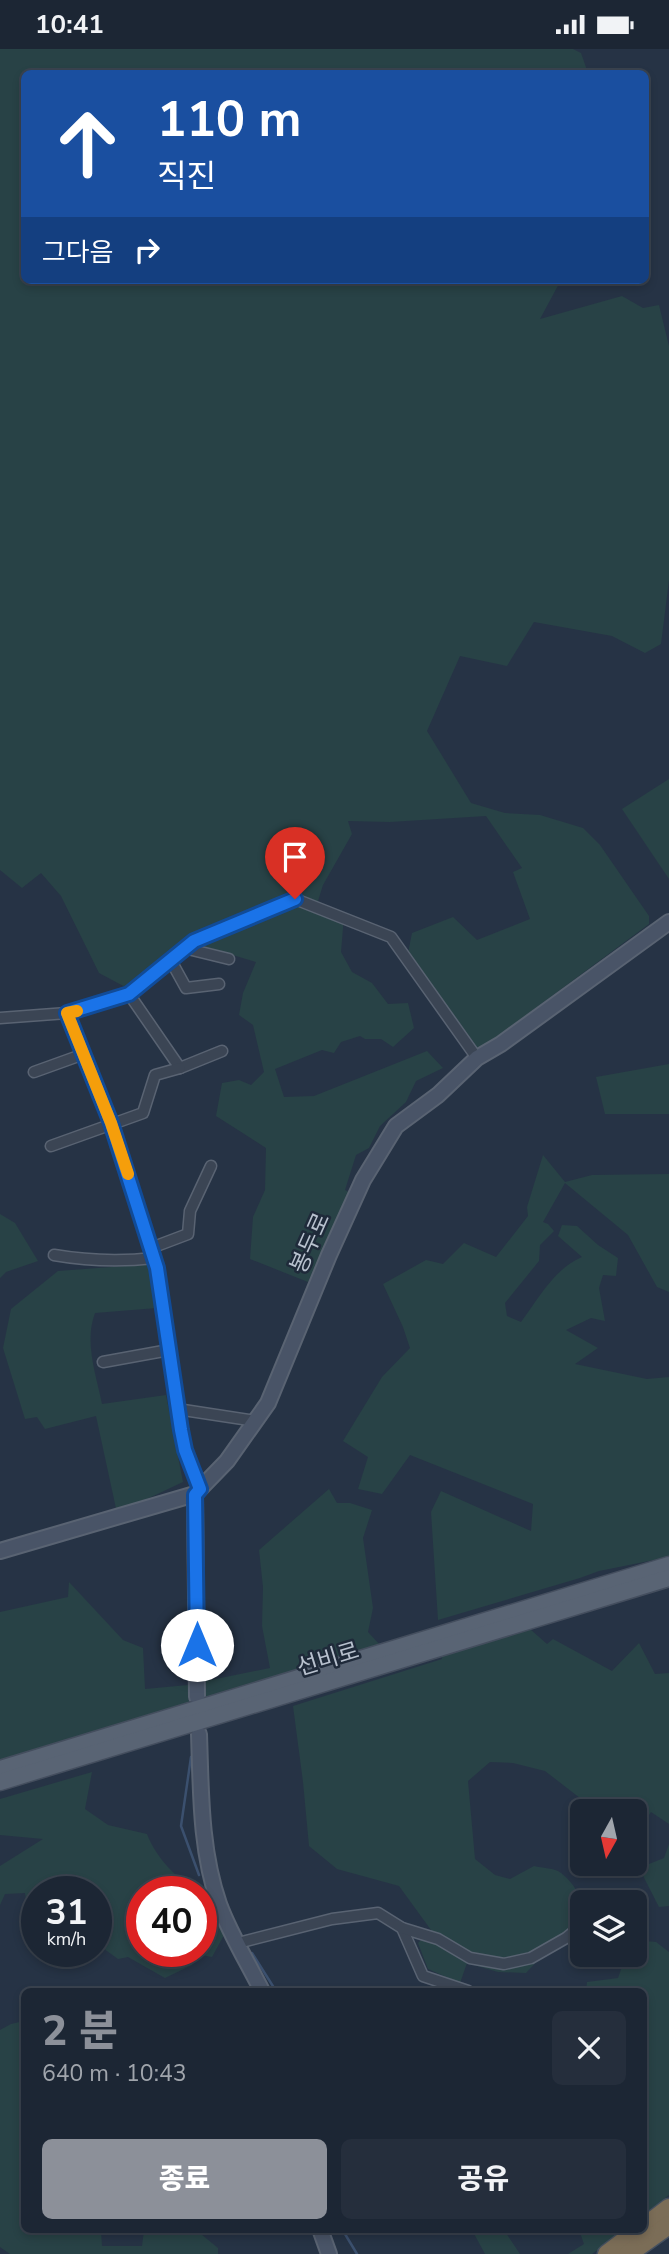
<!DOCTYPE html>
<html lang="ko">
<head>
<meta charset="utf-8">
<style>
  :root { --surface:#1c2634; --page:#252e3c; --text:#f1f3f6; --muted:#a0a5ac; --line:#3a434f; --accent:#8c9099 }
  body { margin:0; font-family:"Nunito Sans","Noto Sans KR",sans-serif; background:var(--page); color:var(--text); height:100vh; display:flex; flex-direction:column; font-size:26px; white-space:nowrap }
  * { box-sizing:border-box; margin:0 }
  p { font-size:23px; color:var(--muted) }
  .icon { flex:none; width:38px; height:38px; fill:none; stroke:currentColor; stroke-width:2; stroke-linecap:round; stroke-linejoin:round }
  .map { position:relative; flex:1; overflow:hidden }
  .details { position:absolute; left:21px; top:1939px; width:626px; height:245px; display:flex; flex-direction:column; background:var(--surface); border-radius:10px; box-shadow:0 4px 10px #0003,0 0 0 2px var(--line) }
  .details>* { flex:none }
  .guide { position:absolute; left:21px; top:21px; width:628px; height:214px; border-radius:10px; box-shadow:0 4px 10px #0003,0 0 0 2px var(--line); background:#1a4fa0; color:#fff; overflow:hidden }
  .needle { width:46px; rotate:188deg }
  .tools { position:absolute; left:570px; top:1750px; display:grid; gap:14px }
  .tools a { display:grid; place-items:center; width:77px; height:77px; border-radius:10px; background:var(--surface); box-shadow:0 4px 10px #0003,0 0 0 2px var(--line); font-size:35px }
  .speed { position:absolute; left:21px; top:1827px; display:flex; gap:14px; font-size:35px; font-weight:700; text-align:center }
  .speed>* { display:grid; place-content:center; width:91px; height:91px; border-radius:50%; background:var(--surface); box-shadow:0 4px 10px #0003,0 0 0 2px var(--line); line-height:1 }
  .speed small { font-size:18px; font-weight:400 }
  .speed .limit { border:10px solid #d22; background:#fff; color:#111 }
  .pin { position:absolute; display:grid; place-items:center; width:60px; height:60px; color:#fff; margin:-72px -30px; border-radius:50% 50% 50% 0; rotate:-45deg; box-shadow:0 0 7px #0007 }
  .pin .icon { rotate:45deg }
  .me { position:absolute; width:77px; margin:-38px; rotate:0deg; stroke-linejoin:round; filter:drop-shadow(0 0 5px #0008) }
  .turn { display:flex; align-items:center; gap:24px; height:147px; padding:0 21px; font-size:32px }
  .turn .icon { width:91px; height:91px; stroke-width:2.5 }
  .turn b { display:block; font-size:49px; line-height:60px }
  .then { display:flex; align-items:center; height:66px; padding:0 21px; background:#0003; gap:14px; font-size:26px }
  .round { display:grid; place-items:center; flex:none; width:74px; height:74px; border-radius:10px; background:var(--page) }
  .summary { display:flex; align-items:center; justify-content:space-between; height:119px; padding:0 21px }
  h1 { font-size:42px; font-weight:800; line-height:52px; color:var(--accent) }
  .action { display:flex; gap:14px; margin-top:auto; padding:14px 21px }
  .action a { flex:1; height:80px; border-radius:10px; background:var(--accent); color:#fff; font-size:28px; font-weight:800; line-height:80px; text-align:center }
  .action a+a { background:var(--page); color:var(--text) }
  .status { display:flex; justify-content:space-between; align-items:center; height:49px; padding:0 35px; background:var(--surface); direction:ltr }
  .status svg { height:19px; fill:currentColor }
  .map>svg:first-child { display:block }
  .green { fill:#284246 }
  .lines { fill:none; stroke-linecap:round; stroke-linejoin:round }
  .stream { stroke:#3b506e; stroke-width:2.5 }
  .street-casing { stroke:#596372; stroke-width:13 }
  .secondary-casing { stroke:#596372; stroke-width:18 }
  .primary-casing { stroke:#444e5e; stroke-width:19 }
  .highway-casing { stroke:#45505f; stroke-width:21 }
  .street { stroke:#3b4554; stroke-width:10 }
  .secondary { stroke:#495467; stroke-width:14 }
  .primary { stroke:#596474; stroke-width:16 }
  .highway { stroke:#7b6d57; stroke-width:18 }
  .route-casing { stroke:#114b97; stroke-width:18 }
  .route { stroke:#1a73e8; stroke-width:12 }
  .slow { stroke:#f59e0b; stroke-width:12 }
  .labels { text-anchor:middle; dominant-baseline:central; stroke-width:5; stroke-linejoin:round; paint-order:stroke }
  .street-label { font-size:23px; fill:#b8c1ce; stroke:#1f2a3a }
</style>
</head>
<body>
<div class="status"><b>10:41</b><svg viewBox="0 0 49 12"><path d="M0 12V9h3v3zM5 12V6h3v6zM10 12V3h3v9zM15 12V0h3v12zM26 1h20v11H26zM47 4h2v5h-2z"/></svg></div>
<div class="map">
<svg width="669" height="2205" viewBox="0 0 669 2205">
  <rect width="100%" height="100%" fill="#263345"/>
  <g class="green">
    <path d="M 0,0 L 573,0 L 581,4 L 588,24 L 24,24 L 24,231 L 561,231 L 540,270 L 622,247 L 643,259 L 659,256 L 669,297 L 669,531 L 661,595 L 645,604 L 612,587 L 534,573 L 507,617 L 460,607 L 427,682 L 471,754 L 505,764 L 540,766 L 583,779 L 600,796 L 649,867 L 649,875 L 479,1001 L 408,904 L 412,884 L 453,868 L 477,891 L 530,870 L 513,823 L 522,819 L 486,767 L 390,773 L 348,772 L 352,785 L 323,836 L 318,852 L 344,867 L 341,903 L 352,923 L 372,934 L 388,955 L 408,954 L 414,979 L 393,998 L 381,990 L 365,990 L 360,987 L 341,993 L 334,1004 L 322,1001 L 275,1020 L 284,1048 L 314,1047 L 427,1002 L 443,1019 L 416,1032 L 406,1053 L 380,1077 L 369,1099 L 356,1106 L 345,1141 L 351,1144 L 308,1233 L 250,1210 L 253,1168 L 265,1141 L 266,1099 L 216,1067 L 222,1034 L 239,1031 L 251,1036 L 264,1023 L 253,976 L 239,966 L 243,944 L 256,913 L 196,895 L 173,902 L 129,940 L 99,924 L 61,847 L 41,824 L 22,839 L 0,821 Z"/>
    <path d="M 669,730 L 669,830 L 622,760 Z"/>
    <path d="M 669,1015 L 669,1065 L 605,1065 L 596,1028 Z"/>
    <path d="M 543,1106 L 565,1133 L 592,1126 L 669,1125 L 669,1243 L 657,1238 L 628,1186 L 565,1134 L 543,1173 L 548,1175 L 554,1182 L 540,1196 L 539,1212 L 505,1254 L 507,1267 L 521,1273 C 539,1249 554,1220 582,1208 L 558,1187 L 562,1176 L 577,1177 L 598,1196 L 618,1209 L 616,1227 L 603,1226 L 599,1239 L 605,1272 L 591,1269 L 566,1281 L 598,1299 L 575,1315 L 647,1330 L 669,1328 L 669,1508 L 599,1522 L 580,1529 L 438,1571 L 431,1463 L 441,1442 L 531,1482 L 533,1455 L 410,1406 L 382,1445 L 358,1440 L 368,1408 L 343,1392 L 382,1328 L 410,1299 L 403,1278 L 383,1235 L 426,1211 L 443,1215 L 464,1194 L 496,1208 L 528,1167 L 527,1158 Z"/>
    <path d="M 0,1165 L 15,1174 L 38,1212 L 6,1223 L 0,1229 Z"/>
    <path d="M 151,1215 L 157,1259 L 95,1264 C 84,1293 96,1325 102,1355 L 166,1346 L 183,1433 L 117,1464 L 96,1367 L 45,1380 L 37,1368 L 25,1370 L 3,1299 L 11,1260 L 58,1222 Z"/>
    <path d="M 329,1440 L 337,1454 L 350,1454 L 372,1461 L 363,1489 L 373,1559 L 368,1583 L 381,1597 L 205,1652 L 206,1632 L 270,1619 L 262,1577 L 263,1538 L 259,1501 Z"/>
    <path d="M 69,1533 L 123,1591 L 143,1599 L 145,1640 L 188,1636 L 189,1656 L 0,1711 L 0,1563 L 68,1548 Z"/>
    <path d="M 530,1580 L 547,1595 L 553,1590 L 612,1622 L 639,1594 L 655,1625 L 669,1624 L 669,1775 L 651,1763 L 643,1775 L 635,1780 L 635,1762 L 593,1762 L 589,1756 L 545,1722 L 513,1714 L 490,1713 L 468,1732 L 475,1810 L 495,1826 L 510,1830 L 534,1817 C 542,1819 555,1819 561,1824 C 573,1833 583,1849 583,1863 L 526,1924 L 498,1923 L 467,1914 L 460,1934 L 428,1920 L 418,1894 L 431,1881 L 399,1837 L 337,1820 L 309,1797 L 303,1733 L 293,1657 L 442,1610 L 441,1604 Z"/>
    <path d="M 92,1723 L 85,1760 L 108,1776 L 147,1785 C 156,1809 176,1828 197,1843 L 142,1843 L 142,1902 L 201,1902 L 201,1853 L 208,1868 L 219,1871 L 224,1886 L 212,1908 L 201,1906 L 192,1916 L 165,1929 L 128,1908 L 118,1910 L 96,1894 L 96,1843 L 37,1843 L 37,1854 L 26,1851 L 25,1844 L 5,1845 L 0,1856 L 0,1817 L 43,1790 L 0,1786 L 0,1750 Z"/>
    <path d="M 669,1795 L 669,1857 L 659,1858 L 639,1819 L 664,1809 Z"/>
    <path d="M 635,1891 L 656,1893 L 669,1903 L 669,2146 L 644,2166 L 644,1942 L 586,1942 L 587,1933 L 618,1929 L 626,1906 L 635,1906 Z"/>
    <path d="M 24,1972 L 24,2180 L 101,2181 L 102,2197 L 142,2197 L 144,2181 L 196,2181 L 218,2199 L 218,2205 L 10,2205 L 0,2198 L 0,1981 L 11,1975 Z"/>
    <path d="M 472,2181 L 504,2181 L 520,2205 L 485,2205 Z"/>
    <path d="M 579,2181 L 625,2181 L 592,2205 L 568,2205 L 584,2195 Z"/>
  </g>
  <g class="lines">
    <g class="stream">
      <path d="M 191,1708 L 181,1777 L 199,1826"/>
      <path d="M 252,1904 L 276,1942"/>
      <path d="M 342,2180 L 357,2205"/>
    </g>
    <g class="street-casing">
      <g id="street">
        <path d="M 184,899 L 229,910"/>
        <path d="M 170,910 L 186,939 L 219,935"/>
        <path d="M 129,945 L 180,1019 L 222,1002"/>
        <path d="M 67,964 L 112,1074 L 157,1219 L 177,1360 L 185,1401 L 200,1440"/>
        <path d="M 0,969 L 67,964 L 129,945 L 194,892 L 295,850 L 391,888 L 477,1009"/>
        <path d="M 34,1023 L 84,1005"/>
        <path d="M 51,1097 L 143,1064 L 155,1026 L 180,1019"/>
        <path d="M 151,1199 L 188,1185 L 190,1162 L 211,1117"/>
        <path d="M 54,1206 C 89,1212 119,1213 154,1209"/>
        <path d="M 103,1313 L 169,1301"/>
        <path d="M 177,1360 L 256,1372"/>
        <path d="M 402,1879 L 423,1927 L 468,1942"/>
        <path d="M 238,1894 L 332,1870 L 378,1864 L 402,1879 L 438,1890 L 470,1909 L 504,1915 L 531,1909 L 566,1889 L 583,1875"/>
      </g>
    </g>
    <g class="secondary-casing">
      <g id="secondary">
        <path d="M 195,1445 L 197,1648"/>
        <path d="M 0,1502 L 195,1445 L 227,1412 L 268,1354 L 329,1206 L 363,1131 L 396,1077 L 438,1046 L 477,1009 L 501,995 L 669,873"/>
        <path d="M 199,1685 C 201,1742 200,1800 219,1855 C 230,1885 248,1914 262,1942"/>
        <path d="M 320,2180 L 329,2205"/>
      </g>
    </g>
    <g class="primary-casing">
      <g id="primary">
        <path d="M 0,1720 L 669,1516"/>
        <path d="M 0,1733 L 669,1529"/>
      </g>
    </g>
    <g class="highway-casing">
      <g id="highway">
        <path d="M 644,2178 L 669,2159"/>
        <path d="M 607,2205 L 640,2180"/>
        <path d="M 628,2205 L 669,2176"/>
      </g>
    </g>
    <use href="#street" class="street"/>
    <use href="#secondary" class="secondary"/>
    <use href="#primary" class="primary"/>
    <use href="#highway" class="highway"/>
  </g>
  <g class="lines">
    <g class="route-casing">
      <path id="route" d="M 197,1596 L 195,1446 L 200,1440 L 185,1401 L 181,1381 L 157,1219 L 111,1074 L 67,964 L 129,945 L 194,892 L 295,850"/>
    </g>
    <use href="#route" class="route"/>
    <path class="slow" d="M 77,962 L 67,964 L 111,1074 L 128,1125"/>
  </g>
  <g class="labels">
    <g class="street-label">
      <text transform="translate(310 1194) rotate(-66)">봉두로</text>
      <text transform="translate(328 1610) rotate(-17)">선비로</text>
    </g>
  </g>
</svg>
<div class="tools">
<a><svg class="needle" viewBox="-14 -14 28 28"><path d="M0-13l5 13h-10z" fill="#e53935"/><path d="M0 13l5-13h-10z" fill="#a0a5ac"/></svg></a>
<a><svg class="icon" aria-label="layers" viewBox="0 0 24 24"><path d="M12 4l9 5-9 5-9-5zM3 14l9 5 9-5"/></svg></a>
</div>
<div class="speed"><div>31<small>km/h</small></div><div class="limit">40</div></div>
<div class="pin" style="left:295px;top:850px;background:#d93025"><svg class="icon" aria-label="arrive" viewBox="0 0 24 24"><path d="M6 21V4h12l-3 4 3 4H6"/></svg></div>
<svg class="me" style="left:197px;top:1596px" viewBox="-20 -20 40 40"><circle r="19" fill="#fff"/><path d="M0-13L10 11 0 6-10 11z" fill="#1a73e8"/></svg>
<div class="guide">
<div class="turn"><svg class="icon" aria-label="ahead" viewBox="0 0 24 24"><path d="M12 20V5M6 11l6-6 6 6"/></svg><div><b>110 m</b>직진</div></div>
<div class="then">그다음<svg class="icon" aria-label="right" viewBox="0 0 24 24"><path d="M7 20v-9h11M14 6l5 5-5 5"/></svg></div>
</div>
<section class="details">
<div class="summary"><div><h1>2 분</h1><p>640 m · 10:43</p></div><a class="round"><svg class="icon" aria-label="close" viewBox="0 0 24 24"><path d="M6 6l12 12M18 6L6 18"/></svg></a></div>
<div class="action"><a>종료</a><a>공유</a></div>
</section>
</div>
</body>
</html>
